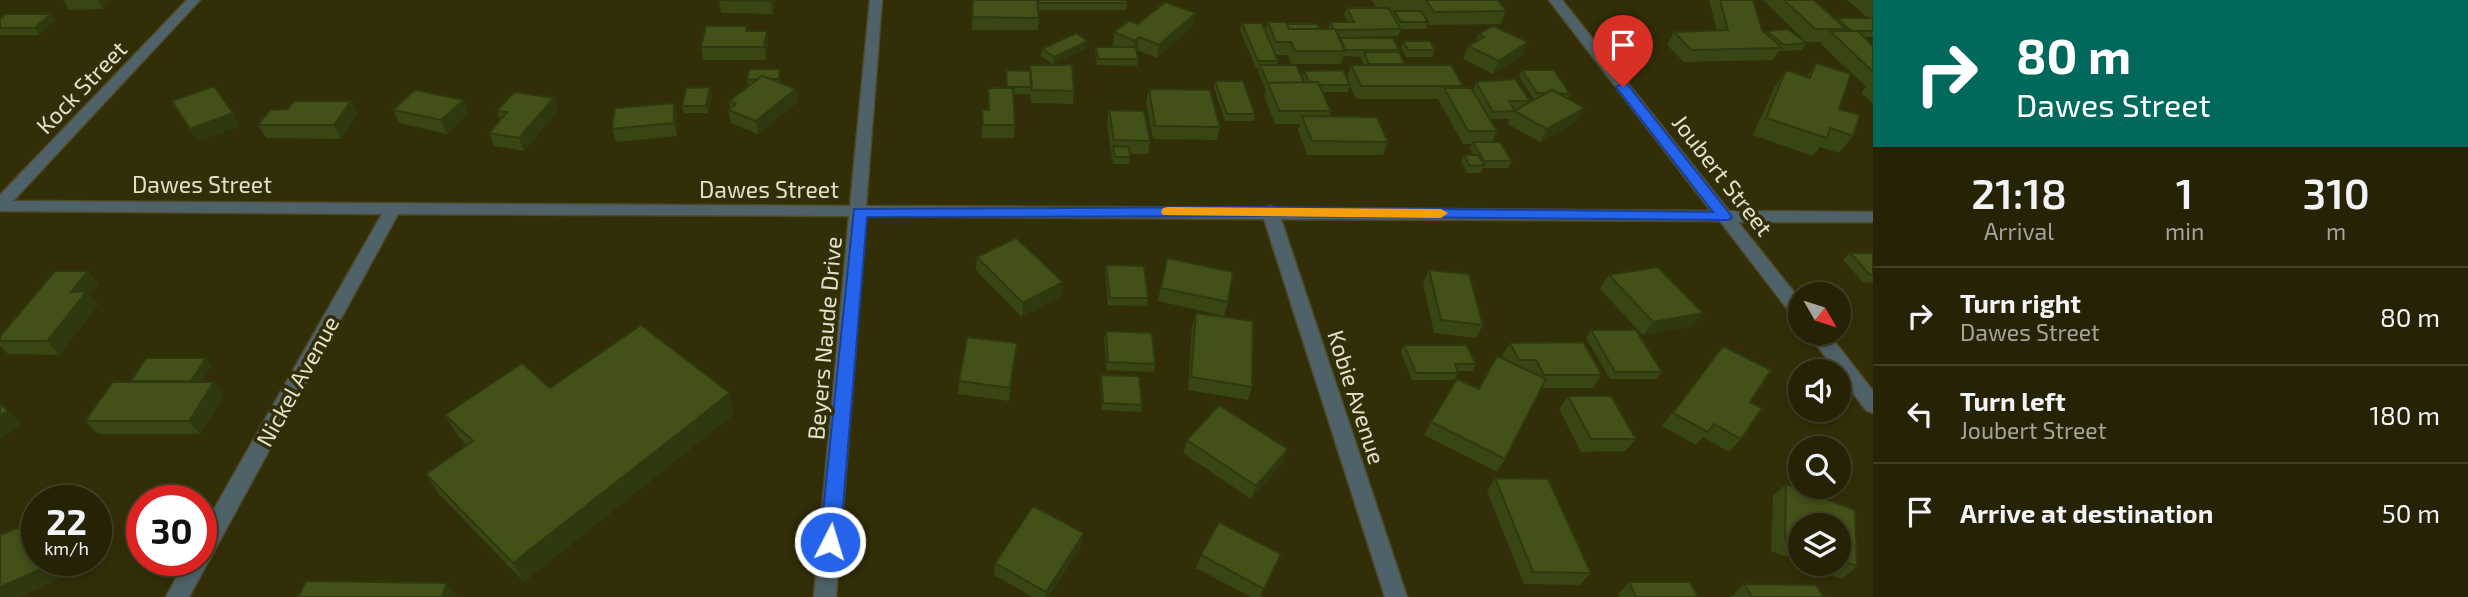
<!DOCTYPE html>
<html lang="en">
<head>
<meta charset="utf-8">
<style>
  :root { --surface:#262206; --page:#322f14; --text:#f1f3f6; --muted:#a4a49b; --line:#423f28 }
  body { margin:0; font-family:"Exo 2",sans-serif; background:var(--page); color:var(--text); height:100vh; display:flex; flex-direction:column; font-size:26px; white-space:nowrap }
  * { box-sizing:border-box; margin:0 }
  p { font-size:23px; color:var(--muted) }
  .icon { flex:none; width:38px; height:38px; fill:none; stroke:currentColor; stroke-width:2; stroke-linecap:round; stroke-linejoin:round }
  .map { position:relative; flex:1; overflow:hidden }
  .drawer { display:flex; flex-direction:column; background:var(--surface); width:595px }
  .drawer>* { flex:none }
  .hud { background:#00695c; color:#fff; overflow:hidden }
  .needle { width:46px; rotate:129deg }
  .buttons { position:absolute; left:1788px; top:282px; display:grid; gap:14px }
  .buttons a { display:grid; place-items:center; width:63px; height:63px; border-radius:50%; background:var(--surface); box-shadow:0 4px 10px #0003,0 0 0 2px var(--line); font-size:35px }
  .speed { position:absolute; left:21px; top:485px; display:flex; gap:14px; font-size:35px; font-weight:700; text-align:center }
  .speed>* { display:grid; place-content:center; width:91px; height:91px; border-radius:50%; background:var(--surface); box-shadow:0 4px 10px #0003,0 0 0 2px var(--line); line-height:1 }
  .speed small { font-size:18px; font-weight:400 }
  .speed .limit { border:10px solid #d22; background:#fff; color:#111 }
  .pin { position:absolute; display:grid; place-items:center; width:60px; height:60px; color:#fff; margin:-72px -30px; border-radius:50% 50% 50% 0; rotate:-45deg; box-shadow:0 0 7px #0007 }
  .pin .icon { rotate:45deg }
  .me { position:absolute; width:77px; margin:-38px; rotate:5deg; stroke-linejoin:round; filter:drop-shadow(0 0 5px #0008) }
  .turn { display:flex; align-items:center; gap:24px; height:147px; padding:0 28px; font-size:32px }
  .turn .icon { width:91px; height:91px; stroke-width:2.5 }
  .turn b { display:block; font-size:49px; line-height:60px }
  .eta { display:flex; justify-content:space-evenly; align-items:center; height:119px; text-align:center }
  .eta b { font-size:42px; font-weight:600; line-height:49px }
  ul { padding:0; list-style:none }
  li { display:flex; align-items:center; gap:21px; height:98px; padding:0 28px; border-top:2px solid var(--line) }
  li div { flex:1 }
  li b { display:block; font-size:26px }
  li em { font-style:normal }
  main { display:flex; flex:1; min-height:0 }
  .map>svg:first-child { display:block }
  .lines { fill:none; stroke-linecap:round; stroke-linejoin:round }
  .minor-casing { stroke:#4e4a27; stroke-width:3 }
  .minor { fill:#506269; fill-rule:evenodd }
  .wall { fill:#384614; fill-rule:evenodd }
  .shaded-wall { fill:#2e3910 }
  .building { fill:#415117; stroke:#2e3910; stroke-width:2 }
  .route { fill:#2563eb; stroke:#184099; stroke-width:2 }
  .slow { fill:#f59e0b }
  .labels { text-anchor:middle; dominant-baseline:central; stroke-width:7; stroke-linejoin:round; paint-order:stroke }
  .street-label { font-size:23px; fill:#e1e0cb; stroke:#322e08 }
</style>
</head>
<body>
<main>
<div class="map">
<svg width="1873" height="597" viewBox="0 0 1873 597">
  <rect width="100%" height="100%" fill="#322e08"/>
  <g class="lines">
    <g class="minor-casing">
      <g id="minor">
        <path d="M 187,0 L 200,0 L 13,201 L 850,206 L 870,0 L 882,0 L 866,206 L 1264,208 L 1270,206 L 1276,208 L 1711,211 L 1549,0 L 1562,0 L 1729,211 L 1873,212 L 1873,222 L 1738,222 L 1801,301 L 1801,320 L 1795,319 L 1720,221 L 1281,219 L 1407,597 L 1385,597 L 1264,219 L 866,216 L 836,597 L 814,597 L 849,216 L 398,214 L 189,597 L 166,597 L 186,560 L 201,560 L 201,532 L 382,214 L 0,211 L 0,195 Z"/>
        <path d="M 1807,332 L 1827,332 L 1873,391 L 1873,413 L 1866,410 L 1839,375 L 1839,371 L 1836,371 Z"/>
      </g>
    </g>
    <use href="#minor" class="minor"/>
  </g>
  <g class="wall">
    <path d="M 63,0 L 112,0 L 103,9 L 69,10 Z"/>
    <path d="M 776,0 L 773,14 L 721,13 L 719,1 Z"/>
    <path d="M 973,0 L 1039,18 L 1038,30 L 972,30 Z"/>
    <path d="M 1038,0 L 1126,0 L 1127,3 L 1126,10 L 1039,10 Z"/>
    <path d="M 1372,0 L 1498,0 L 1506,11 L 1501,24 L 1429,25 L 1428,23 L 1426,29 L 1401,29 L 1398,36 L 1339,37 L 1340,38 L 1399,50 L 1398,52 L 1405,65 L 1463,86 L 1463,88 L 1497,131 L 1492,142 L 1512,161 L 1508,168 L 1483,168 L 1481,173 L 1467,173 L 1461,162 L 1464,155 L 1473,155 L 1470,149 L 1472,144 L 1463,144 L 1439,101 L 1439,99 L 1356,99 L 1350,85 L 1348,92 L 1322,92 L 1331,111 L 1329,116 L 1388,142 L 1383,155 L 1307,155 L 1298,129 L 1300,124 L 1275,124 L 1264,96 L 1266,90 L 1258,72 L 1259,68 L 1256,68 L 1240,30 L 1242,23 L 1265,32 L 1268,22 L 1320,29 L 1328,29 L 1330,22 L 1348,22 L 1344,15 L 1347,8 L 1377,8 ZM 1276,55 L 1288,55 L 1291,64 L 1341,64 L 1344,56 L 1362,57 L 1361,59 L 1364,65 L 1351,65 L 1347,78 L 1304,71 L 1302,77 L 1277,65 L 1278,61 Z"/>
    <path d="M 1709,0 L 1720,0 L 1765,33 L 1767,31 L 1806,43 L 1801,50 L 1779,51 L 1773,60 L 1684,62 L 1667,45 L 1674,32 L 1717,31 Z"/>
    <path d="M 1763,0 L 1814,0 L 1836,20 L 1837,18 L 1868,18 L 1847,0 L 1873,0 L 1873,37 L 1864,37 L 1873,46 L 1873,104 L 1861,93 L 1866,87 L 1821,44 L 1823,42 L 1806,42 Z"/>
    <path d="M 50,14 L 55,20 L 39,35 L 0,35 L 0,19 Z"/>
    <path d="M 1193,26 L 1157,58 L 1137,50 L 1138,59 L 1137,66 L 1097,65 L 1095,54 L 1096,47 L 1117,47 L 1113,45 L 1114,32 Z"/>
    <path d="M 747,31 L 767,31 L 768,44 L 766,60 L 703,60 L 701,47 Z"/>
    <path d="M 1479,34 L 1522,55 L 1493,74 L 1463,59 L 1468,46 L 1476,41 Z"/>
    <path d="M 1403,41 L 1435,50 L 1432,57 L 1406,57 L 1401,48 Z"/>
    <path d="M 1087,48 L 1053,64 L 1041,56 L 1042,49 Z"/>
    <path d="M 1816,63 L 1853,136 L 1839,153 L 1820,147 L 1813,156 L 1753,135 L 1774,88 L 1786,70 L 1807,77 Z"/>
    <path d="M 1030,65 L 1074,91 L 1073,104 L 1031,103 L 1030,93 L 1030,94 L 1013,94 L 1015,125 L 1014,138 L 982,138 L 982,110 L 988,110 L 988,88 L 1006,88 L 1006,70 L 1030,71 Z"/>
    <path d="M 780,69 L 780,83 L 796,89 L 798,102 L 758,134 L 731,123 L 728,110 L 730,109 L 729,101 L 748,86 L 747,80 Z"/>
    <path d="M 1522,70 L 1570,94 L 1568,98 L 1578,121 L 1540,142 L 1508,124 L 1510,119 L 1490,119 L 1473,89 L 1476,82 L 1530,101 L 1529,103 L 1534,100 L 1519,76 Z"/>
    <path d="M 1215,81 L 1255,114 L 1254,121 L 1225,121 L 1214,88 Z"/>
    <path d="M 710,87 L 712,94 L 708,113 L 684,113 L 682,106 Z"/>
    <path d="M 1149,89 L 1220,127 L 1217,140 L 1153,139 L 1146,102 Z"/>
    <path d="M 554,98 L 558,111 L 524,151 L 494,146 L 489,133 L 500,120 L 497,111 Z"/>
    <path d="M 351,101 L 357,114 L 341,139 L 266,138 L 258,125 L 288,109 Z"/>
    <path d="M 674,103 L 677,116 L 677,136 L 616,142 L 612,129 Z"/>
    <path d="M 393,110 L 469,113 L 447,134 L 399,123 Z"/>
    <path d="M 1109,110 L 1150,141 L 1148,154 L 1130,154 L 1129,164 L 1113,164 L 1107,124 Z"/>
    <path d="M 1850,253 L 1873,253 L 1873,282 L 1864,283 L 1843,260 Z"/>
    <path d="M 977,257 L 1062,296 L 1022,317 L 976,270 Z"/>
    <path d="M 1167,258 L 1228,302 L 1224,316 L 1158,301 Z"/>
    <path d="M 1106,265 L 1148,298 L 1147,306 L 1108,305 L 1105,272 Z"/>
    <path d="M 1429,270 L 1483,325 L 1476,338 L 1434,333 L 1423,283 Z"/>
    <path d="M 88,271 L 99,284 L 90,295 L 98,305 L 59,355 L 8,354 L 0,346 L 0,336 Z"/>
    <path d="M 1609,275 L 1693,326 L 1643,335 L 1600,289 Z"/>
    <path d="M 1196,313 L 1252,387 L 1248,400 L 1188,390 L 1192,326 Z"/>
    <path d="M 1591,330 L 1662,372 L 1656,379 L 1610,379 L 1586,338 Z"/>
    <path d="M 1106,331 L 1155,364 L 1154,372 L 1107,370 L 1104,339 Z"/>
    <path d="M 1510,343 L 1602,375 L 1593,388 L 1541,388 L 1505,459 L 1497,472 L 1424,435 L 1431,422 L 1478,389 L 1504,359 L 1502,356 Z"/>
    <path d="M 1404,345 L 1476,364 L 1472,371 L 1458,371 L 1458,373 L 1454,380 L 1412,380 L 1401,352 Z"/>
    <path d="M 1723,346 L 1741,439 L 1729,452 L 1703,437 L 1696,445 L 1662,426 Z"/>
    <path d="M 1016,357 L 1009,401 L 958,394 L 959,381 Z"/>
    <path d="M 212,365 L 201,382 L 214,382 L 224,395 L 200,434 L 98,434 L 85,421 L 132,382 L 131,381 Z"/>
    <path d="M 1101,375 L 1142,405 L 1141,412 L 1102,410 L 1100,382 Z"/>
    <path d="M 550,388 L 734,414 L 524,582 L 439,494 L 426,474 L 467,445 L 457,435 L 445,415 Z"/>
    <path d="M 1568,396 L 1636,439 L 1625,451 L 1581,452 L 1559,409 Z"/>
    <path d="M 1187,440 L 1283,462 L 1251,499 L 1183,453 Z"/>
    <path d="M 1495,478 L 1591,573 L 1580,585 L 1524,584 L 1487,491 Z"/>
    <path d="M 1786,484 L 1855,510 L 1857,566 L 1842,579 L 1803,564 L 1839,564 L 1839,525 L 1801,525 L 1801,562 L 1771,551 L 1773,496 Z"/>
    <path d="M 1081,546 L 1048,597 L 1033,597 L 994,575 L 995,563 Z"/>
    <path d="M 1281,554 L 1260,597 L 1251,597 L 1196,568 L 1201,555 Z"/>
    <path d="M 1629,582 L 1698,597 L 1619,597 L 1618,594 Z"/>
    <path d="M 1744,584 L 1824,597 L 1731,597 Z"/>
  </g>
  <g class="shaded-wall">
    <path d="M 97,0 L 112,0 L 103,9 Z"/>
    <path d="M 771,0 L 776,0 L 773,14 L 771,1 Z"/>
    <path d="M 1196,13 L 1193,26 L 1157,58 L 1159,45 Z"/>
    <path d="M 50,14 L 55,20 L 39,35 L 35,28 Z"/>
    <path d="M 767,31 L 768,44 L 766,60 L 764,47 Z"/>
    <path d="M 1139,37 L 1137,50 L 1133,53 L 1135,41 Z"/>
    <path d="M 1088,41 L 1087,48 L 1053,64 L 1054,57 Z"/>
    <path d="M 1528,42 L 1522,55 L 1493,74 L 1499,61 Z"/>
    <path d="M 710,87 L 712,94 L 708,113 L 706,106 Z"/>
    <path d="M 796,89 L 798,102 L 758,134 L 756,121 Z"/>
    <path d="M 554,98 L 558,111 L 524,151 L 519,138 Z"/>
    <path d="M 464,100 L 469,113 L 447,134 L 441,120 Z"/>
    <path d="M 351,101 L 357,114 L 341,139 L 334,125 Z"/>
    <path d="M 674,103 L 677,116 L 677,136 L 674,123 Z"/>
    <path d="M 1585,108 L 1578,121 L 1540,142 L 1547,129 Z"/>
    <path d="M 233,113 L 240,126 L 198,142 L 190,129 Z"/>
    <path d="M 88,271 L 99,284 L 90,295 L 98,305 L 59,355 L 47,341 L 71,292 Z"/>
    <path d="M 1063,282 L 1062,296 L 1022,317 L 1023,303 Z"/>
    <path d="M 1703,313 L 1693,326 L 1643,335 L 1653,322 Z"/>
    <path d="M 1017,343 L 1016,357 L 1009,401 L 1010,388 Z"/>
    <path d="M 206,358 L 212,365 L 197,388 L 191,381 Z"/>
    <path d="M 214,382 L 224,395 L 200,434 L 189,421 Z"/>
    <path d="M 730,393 L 734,414 L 524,582 L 513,563 Z"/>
    <path d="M 0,402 L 22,424 L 0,438 Z"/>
    <path d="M 1288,449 L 1283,462 L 1251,499 L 1256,486 Z"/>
    <path d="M 96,507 L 101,511 L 108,558 L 20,597 L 0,597 L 0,587 L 62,560 L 96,560 Z"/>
    <path d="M 1084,533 L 1081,546 L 1048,597 L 1045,597 L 1046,592 Z"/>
    <path d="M 447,583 L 457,597 L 442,597 Z"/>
  </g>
  <g class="building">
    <path d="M 719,0 L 771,0 L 771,1 Z"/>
    <path d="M 973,0 L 1037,0 L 1039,18 L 972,17 Z"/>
    <path d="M 1039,0 L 1126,0 L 1127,3 L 1039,3 Z"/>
    <path d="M 1426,0 L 1498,0 L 1506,11 L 1434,12 Z"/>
    <path d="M 1720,0 L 1753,0 L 1762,30 L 1782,48 L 1691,50 L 1674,32 L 1728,30 Z"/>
    <path d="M 1784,0 L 1814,0 L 1846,29 L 1815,29 Z"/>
    <path d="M 1165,2 L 1196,13 L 1159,45 L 1139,37 L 1135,41 L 1114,32 L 1129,21 L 1138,24 Z"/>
    <path d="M 1347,8 L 1388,8 L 1401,29 L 1334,30 L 1330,22 L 1354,22 Z"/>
    <path d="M 1394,11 L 1421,11 L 1428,22 L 1401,22 Z"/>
    <path d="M 6,14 L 50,14 L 35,28 L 0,28 L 0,19 Z"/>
    <path d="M 1837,18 L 1873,18 L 1873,31 L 1851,31 Z"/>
    <path d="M 1268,22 L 1286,22 L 1289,29 L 1335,29 L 1345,51 L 1295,51 L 1291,42 L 1276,42 Z"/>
    <path d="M 1242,23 L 1262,23 L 1278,61 L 1258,61 Z"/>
    <path d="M 1287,24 L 1317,24 L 1320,29 L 1289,29 Z"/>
    <path d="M 706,26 L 747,26 L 746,31 L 767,31 L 764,47 L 701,47 Z"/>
    <path d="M 1493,26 L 1528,42 L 1499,61 L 1468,46 L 1484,37 L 1479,34 Z"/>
    <path d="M 1788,29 L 1806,43 L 1784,45 L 1767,31 Z"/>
    <path d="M 1830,31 L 1858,31 L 1873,46 L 1873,72 Z"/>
    <path d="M 1076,33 L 1088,41 L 1054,57 L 1042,49 Z"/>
    <path d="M 1340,38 L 1393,38 L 1399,50 L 1345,50 Z"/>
    <path d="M 1403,41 L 1430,41 L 1435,50 L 1408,50 Z"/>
    <path d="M 1096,47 L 1136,47 L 1138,59 L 1098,59 Z"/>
    <path d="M 1364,52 L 1399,52 L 1405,64 L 1369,64 Z"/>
    <path d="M 1816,63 L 1851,74 L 1839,109 L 1860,115 L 1853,136 L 1830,128 L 1827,138 L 1766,118 L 1786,70 L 1810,78 Z"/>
    <path d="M 1030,65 L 1072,65 L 1074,91 L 1032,90 Z"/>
    <path d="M 1260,65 L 1296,65 L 1304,82 L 1268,83 Z"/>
    <path d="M 1351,65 L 1451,65 L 1463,86 L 1361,86 Z"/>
    <path d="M 749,69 L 780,69 L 779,79 L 771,79 L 762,76 L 758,79 L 747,80 Z"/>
    <path d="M 1006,70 L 1030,71 L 1031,87 L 1007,87 Z"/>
    <path d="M 1343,70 L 1350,85 L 1319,85 L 1318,82 L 1309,82 L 1304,71 Z"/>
    <path d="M 1522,70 L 1554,70 L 1570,94 L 1558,93 L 1552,90 L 1546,93 L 1537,93 Z"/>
    <path d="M 762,76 L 796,89 L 756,121 L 728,110 L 736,104 L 729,101 Z"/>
    <path d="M 1515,79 L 1530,101 L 1509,101 L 1515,111 L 1493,112 L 1476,82 Z"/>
    <path d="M 1215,81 L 1243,81 L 1255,114 L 1227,114 Z"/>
    <path d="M 1318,82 L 1331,111 L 1279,111 L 1268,83 Z"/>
    <path d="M 214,86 L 233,113 L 190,129 L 172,101 Z"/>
    <path d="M 710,87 L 706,106 L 682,106 L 686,88 Z"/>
    <path d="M 988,88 L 1013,88 L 1015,125 L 983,125 L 982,110 L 989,110 Z"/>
    <path d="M 1444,88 L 1471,88 L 1497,131 L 1468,131 Z"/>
    <path d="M 1149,89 L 1210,90 L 1220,127 L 1155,126 Z"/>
    <path d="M 415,90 L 464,100 L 441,120 L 393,110 Z"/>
    <path d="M 1552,90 L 1585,108 L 1547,129 L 1514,111 Z"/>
    <path d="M 514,92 L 554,98 L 519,138 L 489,133 L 507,112 L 497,111 Z"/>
    <path d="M 294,101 L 351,101 L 334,125 L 258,125 L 270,110 L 288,109 Z"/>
    <path d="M 674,103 L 674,123 L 612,129 L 615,108 Z"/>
    <path d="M 1109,110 L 1144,111 L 1150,141 L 1114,140 Z"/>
    <path d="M 1302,116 L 1377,117 L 1388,142 L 1312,141 Z"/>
    <path d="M 1473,142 L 1500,142 L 1512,161 L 1484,161 Z"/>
    <path d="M 1113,146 L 1129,147 L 1130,157 L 1115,157 Z"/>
    <path d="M 1464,155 L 1478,155 L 1484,165 L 1470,166 Z"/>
    <path d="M 1016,238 L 1063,282 L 1023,303 L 977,257 Z"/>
    <path d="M 1850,253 L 1873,253 L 1873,275 L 1870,275 Z"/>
    <path d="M 1167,258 L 1233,272 L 1228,302 L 1161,288 Z"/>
    <path d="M 1106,265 L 1144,266 L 1148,298 L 1110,298 Z"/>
    <path d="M 1658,267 L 1703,313 L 1653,322 L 1609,275 Z"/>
    <path d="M 1429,270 L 1469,274 L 1483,325 L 1441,320 Z"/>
    <path d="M 55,271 L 88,271 L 71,292 L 87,291 L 47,341 L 0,341 L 0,336 Z"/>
    <path d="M 1196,313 L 1253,321 L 1252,387 L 1191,377 Z"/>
    <path d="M 641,325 L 730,393 L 513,563 L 426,474 L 473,441 L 445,415 L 522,363 L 550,388 Z"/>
    <path d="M 1591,330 L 1636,330 L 1662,372 L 1615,372 Z"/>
    <path d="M 1106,331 L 1152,333 L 1155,364 L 1108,362 Z"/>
    <path d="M 967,337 L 1017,343 L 1010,388 L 959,381 Z"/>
    <path d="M 1583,342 L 1602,375 L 1544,375 L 1536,360 L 1519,360 L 1510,343 Z"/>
    <path d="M 1404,345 L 1466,345 L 1476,364 L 1455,364 L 1458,373 L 1416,373 Z"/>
    <path d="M 1723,346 L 1771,370 L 1750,402 L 1762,408 L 1741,439 L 1714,424 L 1708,432 L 1673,413 Z"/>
    <path d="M 1497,356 L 1546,379 L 1505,459 L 1431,422 L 1457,379 L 1479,389 Z"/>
    <path d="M 146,358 L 206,358 L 191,381 L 131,381 Z"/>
    <path d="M 1101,375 L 1139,376 L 1142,405 L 1103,403 Z"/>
    <path d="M 113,382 L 214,382 L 189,421 L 85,421 Z"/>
    <path d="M 1568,396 L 1611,396 L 1636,439 L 1591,439 Z"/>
    <path d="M 0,403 L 8,411 L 0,416 Z"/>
    <path d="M 1219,405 L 1288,449 L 1256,486 L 1187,440 Z"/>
    <path d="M 1495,478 L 1548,479 L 1591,573 L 1533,572 Z"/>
    <path d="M 1786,484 L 1855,510 L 1857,566 L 1839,560 L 1839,525 L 1801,525 L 1801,545 L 1785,538 Z"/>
    <path d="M 1033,506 L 1084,533 L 1046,592 L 995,563 Z"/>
    <path d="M 37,520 L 37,560 L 62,560 L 0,587 L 0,535 Z"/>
    <path d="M 1219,522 L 1281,554 L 1264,589 L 1201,555 Z"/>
    <path d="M 306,581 L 447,583 L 442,597 L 298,597 Z"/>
    <path d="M 1629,582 L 1690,582 L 1698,597 L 1636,597 Z"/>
    <path d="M 1744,584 L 1816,585 L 1824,597 L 1752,597 Z"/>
  </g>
  <path class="route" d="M 1623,83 L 1627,84 L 1729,213 L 1732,217 L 1729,220 L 1270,216 L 867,217 L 840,542 L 837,548 L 830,551 L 823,548 L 820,542 L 854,209 L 1270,207 L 1713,212 L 1616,87 Z"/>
  <path class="slow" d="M 1168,207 L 1441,209 L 1448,213 L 1441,218 L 1163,215 L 1161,212 L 1163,208 Z"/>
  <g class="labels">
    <g class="street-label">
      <text transform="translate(81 87) rotate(-46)">Kock Street</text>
      <text transform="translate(1723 175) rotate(52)">Joubert Street</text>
      <text x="202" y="184">Dawes Street</text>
      <text x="769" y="189">Dawes Street</text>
      <text transform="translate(824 338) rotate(-85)">Beyers Naude Drive</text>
      <text transform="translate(297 381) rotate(-61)">Nickel Avenue</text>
      <text transform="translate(1357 397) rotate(72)">Kobie Avenue</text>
    </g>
  </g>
</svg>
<div class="buttons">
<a><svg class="needle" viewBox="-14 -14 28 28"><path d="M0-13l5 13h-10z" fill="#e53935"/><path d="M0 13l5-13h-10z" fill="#a4a49b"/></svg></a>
<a><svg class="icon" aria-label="sound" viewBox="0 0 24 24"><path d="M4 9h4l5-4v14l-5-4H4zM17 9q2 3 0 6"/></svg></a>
<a><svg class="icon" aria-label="search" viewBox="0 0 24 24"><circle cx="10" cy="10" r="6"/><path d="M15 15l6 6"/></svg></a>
<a><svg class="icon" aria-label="layers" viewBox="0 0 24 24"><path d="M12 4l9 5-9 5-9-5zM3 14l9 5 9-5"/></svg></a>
</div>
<div class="speed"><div>22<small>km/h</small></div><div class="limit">30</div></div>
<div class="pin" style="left:1623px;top:87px;background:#d93025"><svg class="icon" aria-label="arrive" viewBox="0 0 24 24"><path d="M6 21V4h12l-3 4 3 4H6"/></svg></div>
<svg class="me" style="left:830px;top:542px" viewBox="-20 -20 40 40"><circle r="17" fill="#2563eb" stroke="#fff" stroke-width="3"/><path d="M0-11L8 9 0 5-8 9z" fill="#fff"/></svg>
</div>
<section class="drawer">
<div class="hud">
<div class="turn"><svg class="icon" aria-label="right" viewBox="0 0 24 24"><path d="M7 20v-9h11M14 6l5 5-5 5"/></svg><div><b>80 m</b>Dawes Street</div></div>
</div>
<div class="eta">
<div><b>21:18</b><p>Arrival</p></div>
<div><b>1</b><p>min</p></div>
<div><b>310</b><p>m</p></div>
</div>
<ul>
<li><svg class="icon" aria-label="right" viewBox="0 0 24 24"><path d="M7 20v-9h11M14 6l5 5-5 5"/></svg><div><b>Turn right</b><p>Dawes Street</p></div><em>80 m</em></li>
<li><svg class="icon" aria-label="left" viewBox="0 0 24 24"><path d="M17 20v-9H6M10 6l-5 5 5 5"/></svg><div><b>Turn left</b><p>Joubert Street</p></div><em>180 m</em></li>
<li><svg class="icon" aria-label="arrive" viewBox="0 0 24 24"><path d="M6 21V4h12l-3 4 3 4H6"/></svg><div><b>Arrive at destination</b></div><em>50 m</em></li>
</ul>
</section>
</main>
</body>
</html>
